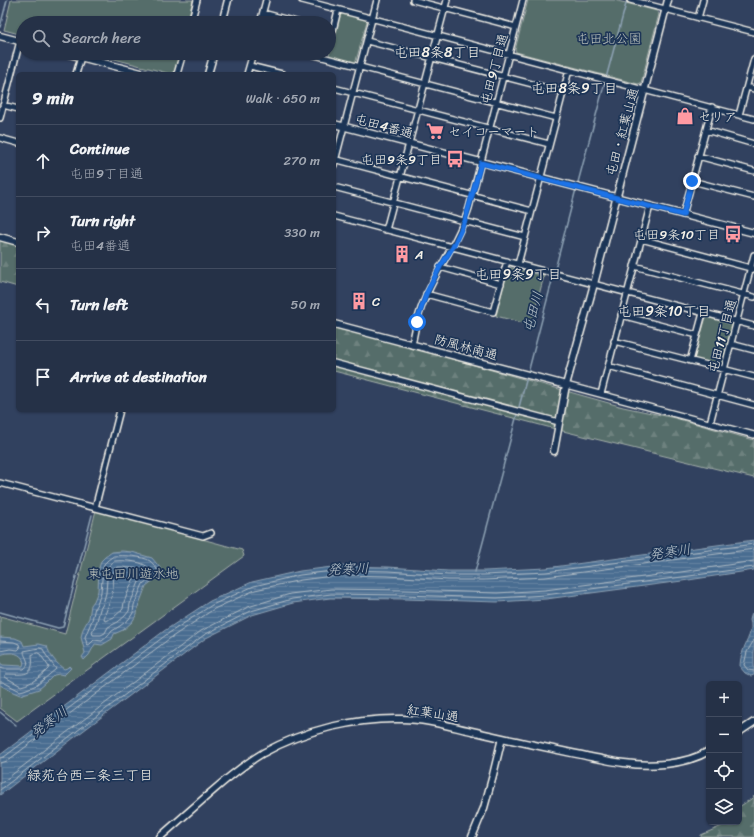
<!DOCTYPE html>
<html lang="en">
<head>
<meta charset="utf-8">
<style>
  body { margin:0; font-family:Sriracha,"Klee One",sans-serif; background:#313d52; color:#f1f3f6 }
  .controls { position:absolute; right:12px; bottom:12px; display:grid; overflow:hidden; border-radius:6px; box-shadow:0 1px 3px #0004 }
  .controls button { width:36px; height:36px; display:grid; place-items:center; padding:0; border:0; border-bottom:1px solid #424c60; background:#253147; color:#f1f3f6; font:20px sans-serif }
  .stop { position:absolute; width:12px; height:12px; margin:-9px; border:3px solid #1a73e8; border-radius:50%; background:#fff }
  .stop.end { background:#1a73e8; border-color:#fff; box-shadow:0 1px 4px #0008 }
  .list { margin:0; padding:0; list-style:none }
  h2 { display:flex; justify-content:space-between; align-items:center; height:52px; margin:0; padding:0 16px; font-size:17px }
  h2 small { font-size:13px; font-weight:400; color:#a3a9b4 }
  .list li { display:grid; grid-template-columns:26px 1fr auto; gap:12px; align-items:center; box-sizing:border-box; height:72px; padding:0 16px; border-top:1px solid #424c60 }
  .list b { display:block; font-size:15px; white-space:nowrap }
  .list p { margin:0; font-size:13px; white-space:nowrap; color:#a3a9b4 }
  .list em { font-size:13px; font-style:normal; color:#a3a9b4 }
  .icon { flex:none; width:22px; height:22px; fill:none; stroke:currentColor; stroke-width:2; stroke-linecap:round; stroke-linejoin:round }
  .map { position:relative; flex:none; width:754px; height:837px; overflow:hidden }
  .search { position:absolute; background:#253147; box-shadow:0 1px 3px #0004; left:16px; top:16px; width:320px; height:44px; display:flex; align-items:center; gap:10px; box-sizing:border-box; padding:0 14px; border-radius:22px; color:#a3a9b4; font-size:15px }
  .panel { position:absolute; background:#253147; box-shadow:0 1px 3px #0004; left:16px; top:72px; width:320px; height:340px; border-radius:6px }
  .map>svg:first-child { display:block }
  .green { fill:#556d6a; stroke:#a4afa9 }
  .forest { fill:url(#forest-firs); stroke:#a4afa9 }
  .water { fill:url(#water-rules); stroke:#8ea2b4 }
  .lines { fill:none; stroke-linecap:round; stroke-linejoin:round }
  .shore { stroke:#b0bcc5; stroke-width:1 }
  .stream { stroke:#8ea2b4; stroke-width:1.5 }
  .minor-casing { stroke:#f4f1e8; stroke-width:8 }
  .tertiary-casing { stroke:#f4f1e8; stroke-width:9 }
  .minor { stroke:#1d3557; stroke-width:5 }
  .tertiary { stroke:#1d3557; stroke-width:6 }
  .route { stroke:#1a73e8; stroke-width:5 }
  .labels { text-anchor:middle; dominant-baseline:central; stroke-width:3.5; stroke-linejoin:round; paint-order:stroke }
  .park-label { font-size:13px; fill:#bcc3bc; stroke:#1d3557 }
  .street-label { font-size:13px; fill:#f4f1e8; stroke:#1d3557 }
  .poi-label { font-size:13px; fill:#f4f1e8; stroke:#1d3557; text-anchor:start }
  .neighbourhood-label { font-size:14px; fill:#f4f1e8; stroke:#1d3557 }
  .water-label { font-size:14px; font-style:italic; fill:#b8c3ca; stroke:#1d3557 }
</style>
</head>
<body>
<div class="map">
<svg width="754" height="837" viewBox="0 0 754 837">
  <defs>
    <pattern id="forest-firs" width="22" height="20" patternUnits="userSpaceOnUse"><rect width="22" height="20" fill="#556d6a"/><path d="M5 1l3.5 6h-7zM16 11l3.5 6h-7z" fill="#6e827f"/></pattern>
    <pattern id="water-rules" width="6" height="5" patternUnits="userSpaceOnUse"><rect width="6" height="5" fill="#4a6d91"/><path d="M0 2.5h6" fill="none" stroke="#6582a0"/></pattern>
  </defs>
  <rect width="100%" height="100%" fill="#31415f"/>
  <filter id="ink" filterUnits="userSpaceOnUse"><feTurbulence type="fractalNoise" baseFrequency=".025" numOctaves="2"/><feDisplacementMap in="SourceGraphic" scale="8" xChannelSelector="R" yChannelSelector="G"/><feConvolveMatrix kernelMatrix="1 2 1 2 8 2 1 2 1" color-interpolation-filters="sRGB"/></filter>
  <g filter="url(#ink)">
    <path class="green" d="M11 0H193L187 23H23V35L4 30Z
      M528 0H614L657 11 659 14 641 83 638 84 516 52 515 50Z
      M343 13 365 19 367 21 356 61 354 63 330 56 329 55 340 14Z
      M92 53H179L175 71 171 74Z
      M508 267 544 276 531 325 496 316Z
      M706 317 733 324 723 366 694 359Z
      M96 510 242 550 244 556 17 721 0 708V616L65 634Z"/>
    <path class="forest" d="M0 239 18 244V287L0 282Z
      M334 328 374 337 623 407 675 418 754 440V478L563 431 334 371Z
      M754 796V837H701V835L722 826V822H739V807L751 799Z"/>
    <path class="water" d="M754 540V570L682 581 546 599 497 602 404 599 330 598 293 603 252 615 206 638 71 740 0 795V755L164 631 210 601 252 582 300 571 340 566 388 567 448 571H484L546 568Z
      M122 551 132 552 152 558 161 569 160 575 146 586 138 607 137 614 132 622 123 630 114 634 112 639 102 645 95 644 89 655 84 660 82 657 85 653 81 637 83 629 89 618 91 605 94 601 98 591 99 568 101 561 105 557 112 552Z
      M752 613V619L754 624V675L751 676 745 673 740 667C740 662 741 656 743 651 746 641 754 630 750 620Z
      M0 637 15 638 22 641 24 646 39 644 47 646C49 655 57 664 64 669L67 668 69 666 71 668 64 675 59 674 54 675 46 683 39 689 20 695 13 692 0 685V663L3 665 23 666C26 658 18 652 9 653 6 653 3 654 0 655Z"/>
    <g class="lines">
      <path class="shore" d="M114 556C123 555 143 556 150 561 153 563 155 567 157 569V572L143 584 134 605 133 613 129 619 120 626 112 631 108 636 102 641 94 640 90 644 88 645 87 644 85 637 92 620 95 607 98 602 101 592 102 579 104 564 108 560Z
        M115 561C125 560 146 561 150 570L139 582 130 604 129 611 125 616 118 622 108 627 105 633 101 635H93L92 632 97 621 100 609 103 604 106 593 107 579 109 566Z
        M117 567H122L138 569 140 572 133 580 124 602 123 609 114 617 105 621 104 619C106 610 110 603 112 594 114 586 113 578 114 571L115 569Z
        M754 640 747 652 744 665 748 670 754 671
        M0 641 14 642 19 644 20 648 18 650 10 649 0 651
        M38 653 40 654 49 667 48 669C40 677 33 683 21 686L5 677V675L6 674C23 674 35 678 32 655Z
        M0 668 4 669H24C32 662 24 658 24 651L39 648 43 649 46 655 56 669 37 685 24 690 20 691 3 682H0
        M0 758 4 757 166 635 212 605 254 586 300 575 340 570 388 571 448 575H484L546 572 754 544
        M0 763 4 762 7 761 169 639 214 609 255 590 301 580 340 575 388 576 448 580H484L546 577 754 549
        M0 784 66 733 201 631 248 607 290 594 331 589 405 590 497 593 545 590 681 572 754 561
        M0 790 69 737 204 635 251 611 292 599 331 594 404 595 497 598 545 595 682 577 754 567"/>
      <path class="stream" d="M0 27 7 0
        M577 186 627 0
        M528 373 576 189
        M475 572 527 377
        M0 612 58 628 63 627 92 515
        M0 712 16 725"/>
      <g class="minor-casing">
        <path id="minor" d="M302 0 754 119
          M413 0 516 27
          M630 0 754 32
          M263 13 300 23
          M698 18 703 0
          M191 23 197 0
          M260 23 266 0
          M367 41 563 92
          M329 47 338 10
          M307 53 556 118
          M250 66 282 74
          M76 74 81 57
          M177 74 183 53
          M247 74 253 53
          M747 87 754 89
          M334 88 549 144
          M3 105 18 109
          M739 115 754 59
          M0 118 20 41
          M706 130 754 144
          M0 138 18 143
          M698 156 754 171
          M334 159 532 211
          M334 165 377 0
          M692 181 754 197
          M334 187 525 237
          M683 215 712 107
          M334 216 754 326
          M386 230 447 0
          M641 239 754 269
          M518 264 569 70
          M634 266 754 297
          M440 267 501 284
          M426 294 493 312 507 261
          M621 315 697 335
          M614 341 754 377
          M731 344 754 350
          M412 345C415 328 419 310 427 294 440 265 459 239 469 208L523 0
          M690 361 703 313
          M334 363 559 422
          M608 366 754 405
          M566 385 754 435
          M601 394 650 206
          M710 423 754 255
          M0 483 203 536 211 533
          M95 508 120 410"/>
      </g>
      <g class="tertiary-casing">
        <path id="tertiary" d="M222 23 228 0
          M0 36 23 42
          M65 53 145 74
          M208 74 214 53
          M334 124 754 233
          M0 237 18 242
          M334 324 566 385
          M554 451 566 385 594 284 668 0
          M739 732 754 722
          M160 837C176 823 192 809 208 795 225 780 243 765 263 753 305 730 354 718 402 719 427 719 452 727 476 732 514 741 553 749 591 757 602 759 613 762 624 763 650 767 685 765 709 751
          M472 837 484 808 493 775 502 738"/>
      </g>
      <use href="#minor" class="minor"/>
      <use href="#tertiary" class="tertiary"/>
    </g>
  </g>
  <g class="lines" filter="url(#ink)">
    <path class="route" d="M417 322 426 294 440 267 453 247 465 221 481 163 683 215 692 181"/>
  </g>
  <defs>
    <g id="shop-bare" transform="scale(1.38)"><path d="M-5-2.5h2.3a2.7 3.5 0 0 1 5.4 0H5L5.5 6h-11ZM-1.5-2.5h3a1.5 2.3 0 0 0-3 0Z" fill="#ff9aa2" stroke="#1d3557" stroke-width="2.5" paint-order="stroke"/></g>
    <g id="supermarket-bare" transform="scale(1.38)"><path d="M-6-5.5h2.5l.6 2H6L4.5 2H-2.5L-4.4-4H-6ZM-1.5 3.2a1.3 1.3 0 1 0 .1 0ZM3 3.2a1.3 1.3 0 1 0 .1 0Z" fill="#ff9aa2" stroke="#1d3557" stroke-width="2.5" paint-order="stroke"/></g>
    <g id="bus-bare" transform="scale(1.38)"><path d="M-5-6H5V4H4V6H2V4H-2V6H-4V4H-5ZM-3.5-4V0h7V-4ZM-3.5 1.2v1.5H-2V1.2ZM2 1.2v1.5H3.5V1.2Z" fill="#ff9aa2" stroke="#1d3557" stroke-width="2.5" paint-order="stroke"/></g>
    <g id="building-bare" transform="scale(1.38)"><path d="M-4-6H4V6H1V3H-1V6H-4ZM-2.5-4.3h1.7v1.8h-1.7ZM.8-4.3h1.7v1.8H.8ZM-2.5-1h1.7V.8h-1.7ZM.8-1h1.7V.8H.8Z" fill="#ff9aa2" stroke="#1d3557" stroke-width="2.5" paint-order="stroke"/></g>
  </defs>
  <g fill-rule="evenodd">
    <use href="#shop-bare" x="685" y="116"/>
    <use href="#supermarket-bare" x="435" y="131"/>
    <use href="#bus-bare" x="455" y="159"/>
    <use href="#bus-bare" x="733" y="234"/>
    <use href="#building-bare" x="402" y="254"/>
    <use href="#building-bare" x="359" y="301"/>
  </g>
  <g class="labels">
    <g class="park-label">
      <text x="609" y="38">屯田北公園</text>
      <text x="133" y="573">東屯田川遊水地</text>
    </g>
    <g class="street-label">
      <text transform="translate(494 69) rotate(-75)">屯田9丁目通</text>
      <text transform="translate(384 126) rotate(15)">屯田4番通</text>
      <text transform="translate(622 132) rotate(-75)">屯田・紅葉山通</text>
      <text transform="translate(722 336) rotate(-75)">屯田11丁目通</text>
      <text transform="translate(466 347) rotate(15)">防風林南通</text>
      <text transform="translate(433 713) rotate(9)">紅葉山通</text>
    </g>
    <g class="poi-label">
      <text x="698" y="116">セリア</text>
      <text x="448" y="131">セイコーマート</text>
      <text x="442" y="159" text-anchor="end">屯田9条9丁目</text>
      <text x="720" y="234" text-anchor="end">屯田9条10丁目</text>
      <text x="415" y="254">A</text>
      <text x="372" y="301">C</text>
    </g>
    <g class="neighbourhood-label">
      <text x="437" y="52">屯田8条8丁目</text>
      <text x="574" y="88">屯田8条9丁目</text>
      <text x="518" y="274">屯田9条9丁目</text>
      <text x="664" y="311">屯田9条10丁目</text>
      <text x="90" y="775">緑苑台西二条三丁目</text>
    </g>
    <g class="water-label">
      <text transform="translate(533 312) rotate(-75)">屯田川</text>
      <text transform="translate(670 552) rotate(-8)">発寒川</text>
      <text transform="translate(348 569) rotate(-2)">発寒川</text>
      <text transform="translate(49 722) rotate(-37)">発寒川</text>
    </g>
  </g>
</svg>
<div class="controls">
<button>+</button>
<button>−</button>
<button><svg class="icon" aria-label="locate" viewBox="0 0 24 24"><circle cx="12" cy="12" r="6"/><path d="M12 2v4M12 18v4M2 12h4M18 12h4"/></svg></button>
<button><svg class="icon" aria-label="layers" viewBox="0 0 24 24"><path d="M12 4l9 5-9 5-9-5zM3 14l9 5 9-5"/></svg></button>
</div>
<div class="stop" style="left:417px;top:322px"></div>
<div class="stop end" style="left:692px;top:181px"></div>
<div class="search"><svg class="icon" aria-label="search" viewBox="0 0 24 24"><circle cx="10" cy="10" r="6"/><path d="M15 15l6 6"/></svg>Search here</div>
<section class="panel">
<h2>9 min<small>Walk · 650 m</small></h2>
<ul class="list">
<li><svg class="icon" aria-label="ahead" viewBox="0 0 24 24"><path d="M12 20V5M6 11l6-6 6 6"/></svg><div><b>Continue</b><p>屯田9丁目通</p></div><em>270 m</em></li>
<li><svg class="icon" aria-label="right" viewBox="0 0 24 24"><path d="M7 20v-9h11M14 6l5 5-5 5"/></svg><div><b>Turn right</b><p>屯田4番通</p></div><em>330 m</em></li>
<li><svg class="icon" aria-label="left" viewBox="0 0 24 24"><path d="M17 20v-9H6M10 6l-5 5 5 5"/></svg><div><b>Turn left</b></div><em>50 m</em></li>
<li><svg class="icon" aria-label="arrive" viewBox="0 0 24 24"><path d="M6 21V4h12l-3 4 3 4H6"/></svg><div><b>Arrive at destination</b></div></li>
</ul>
</section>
</div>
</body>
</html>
